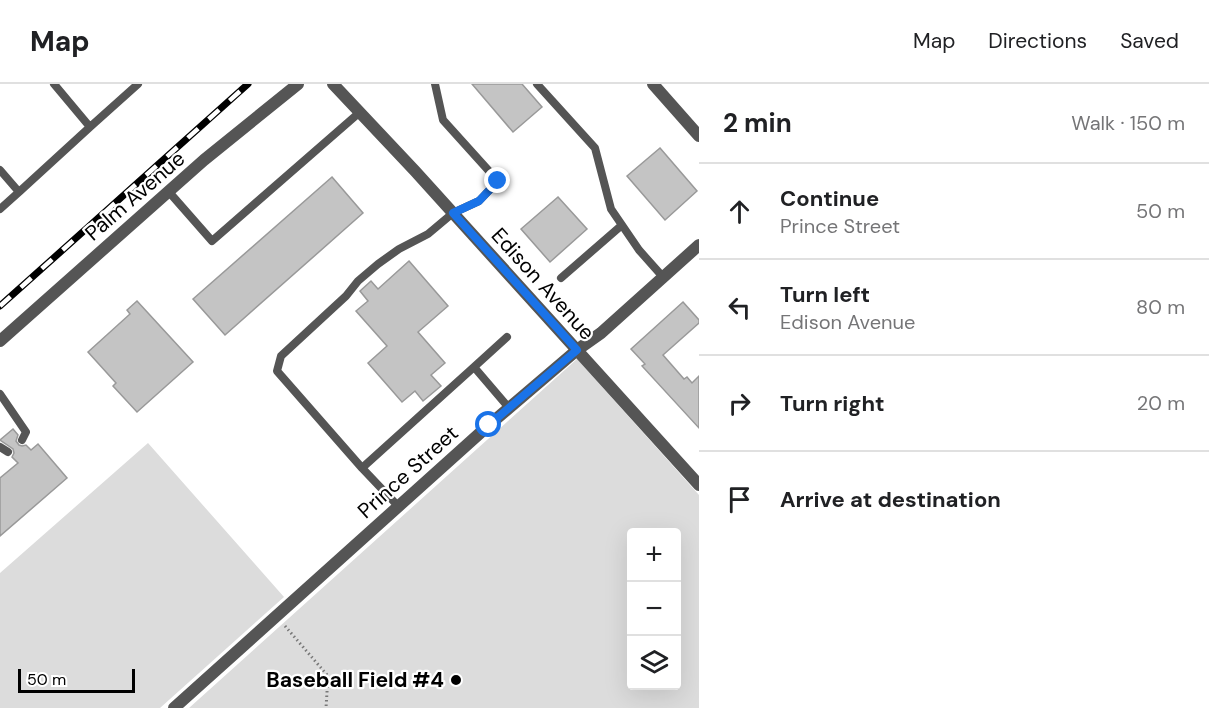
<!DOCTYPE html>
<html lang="en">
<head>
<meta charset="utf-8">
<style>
  body { margin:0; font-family:"DM Sans",sans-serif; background:#f2f2f2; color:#202124 }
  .controls { position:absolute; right:18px; bottom:18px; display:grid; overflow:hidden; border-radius:6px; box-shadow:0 6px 24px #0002 }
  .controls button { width:54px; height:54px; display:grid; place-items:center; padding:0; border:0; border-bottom:2px solid #e0e0e0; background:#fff; color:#202124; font:30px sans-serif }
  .scale { position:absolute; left:18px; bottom:15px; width:117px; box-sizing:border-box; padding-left:6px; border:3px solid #000; border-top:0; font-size:16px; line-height:21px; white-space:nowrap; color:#000; -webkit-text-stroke:4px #fff; paint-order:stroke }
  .stop { position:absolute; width:18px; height:18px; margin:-14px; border:4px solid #1a73e8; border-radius:50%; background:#fff }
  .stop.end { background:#1a73e8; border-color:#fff; box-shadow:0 2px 6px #0008 }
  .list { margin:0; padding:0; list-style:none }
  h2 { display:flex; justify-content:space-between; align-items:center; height:78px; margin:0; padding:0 24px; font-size:26px }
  h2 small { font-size:20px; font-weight:400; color:#757577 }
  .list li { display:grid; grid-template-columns:39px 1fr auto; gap:18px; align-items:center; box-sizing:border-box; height:96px; padding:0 24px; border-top:2px solid #e0e0e0 }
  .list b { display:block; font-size:22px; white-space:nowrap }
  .list p { margin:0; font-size:20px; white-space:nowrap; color:#757577 }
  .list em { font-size:20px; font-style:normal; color:#757577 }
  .icon { flex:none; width:33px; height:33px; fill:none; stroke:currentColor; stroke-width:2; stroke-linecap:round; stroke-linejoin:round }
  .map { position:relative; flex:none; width:699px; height:624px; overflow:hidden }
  header { display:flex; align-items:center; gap:36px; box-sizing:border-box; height:84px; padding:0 30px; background:#fff; border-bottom:2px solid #e0e0e0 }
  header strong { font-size:28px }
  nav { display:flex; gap:33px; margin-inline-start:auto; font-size:21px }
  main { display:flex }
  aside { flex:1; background:#fff }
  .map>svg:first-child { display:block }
  .green { fill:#dcdcdc; fill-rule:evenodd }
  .building { fill:#c4c4c4; stroke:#999; stroke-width:1.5 }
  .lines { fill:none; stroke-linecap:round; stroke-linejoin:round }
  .path { stroke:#777; stroke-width:3; stroke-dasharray:1.5 3; stroke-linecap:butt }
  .service { stroke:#555; stroke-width:8 }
  .minor { stroke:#555; stroke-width:12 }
  .tertiary { stroke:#555; stroke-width:12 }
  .rail-casing { stroke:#000; stroke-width:7 }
  .rail { stroke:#fff; stroke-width:4.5; stroke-dasharray:14; stroke-linecap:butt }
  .route { stroke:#1a73e8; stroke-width:8 }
  .poi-dot { fill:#000; stroke:#fff; stroke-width:2 }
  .labels { text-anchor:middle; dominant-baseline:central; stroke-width:4.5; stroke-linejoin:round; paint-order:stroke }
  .street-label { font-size:21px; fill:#000; stroke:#fff }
  .poi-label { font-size:21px; font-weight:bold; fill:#000; stroke:#fff; text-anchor:end }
</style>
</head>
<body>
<header>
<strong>Map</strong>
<nav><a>Map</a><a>Directions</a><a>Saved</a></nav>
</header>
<main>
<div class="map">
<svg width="699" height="624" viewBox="0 0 699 624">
  <rect width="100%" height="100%" fill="#fff"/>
  <path class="green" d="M577 275 699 411V624H189ZM632 448H676V602H632Z
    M148 359 284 513 160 624H0V489Z"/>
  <path class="building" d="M472 0H522L542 23 513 48Z
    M660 64 697 107 665 136 627 92Z
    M332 93 363 129 225 251 193 215Z
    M558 113 587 145 550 178 521 145Z
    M409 177 448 222 418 248 445 279 431 291 441 302 423 317 415 307 402 318 368 279 387 262 356 227 368 217 360 207 371 197 378 205Z
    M137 217 193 278 137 328 113 302 116 299 88 268 130 230 127 226Z
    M683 218 699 236V239L663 271 684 295 687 293 692 299 699 292V344L642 282 645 280 631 265Z
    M13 345 18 351 16 357 19 361 22 362 26 361 31 366 38 360 67 394 0 452V394L18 379 12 373 14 369 13 365 0 356Z"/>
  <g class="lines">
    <path class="path" d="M285 542 328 592 326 624"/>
    <path class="service" d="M537 0 595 64 611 125 639 166 663 193
      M90 43 138 0
      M0 86 19 108 0 125
      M19 108 90 43 54 0
      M169 108 212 157 360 28
      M561 194 622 141
      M474 283 507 253
      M0 310 26 348 22 356
      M0 363 8 368
      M362 384 277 287 281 272 346 212 358 197 378 180 399 165 428 150 453 129 479 117 498 97 443 36 435 0
      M399 423 362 384 474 283 509 324"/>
    <path class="minor" d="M653 0 699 52
      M0 257 204 76 298 0
      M174 624 489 341 577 266 601 249 699 161"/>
    <path class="tertiary" d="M333 0 415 87 699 401"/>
    <g class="rail-casing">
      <path id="rail" d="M0 222 248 0"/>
    </g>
    <use href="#rail" class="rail"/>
  </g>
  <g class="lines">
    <path class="route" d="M489 341 577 266 453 129 479 117 498 97"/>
  </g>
  <circle class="poi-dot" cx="456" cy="596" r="6"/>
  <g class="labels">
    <g class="street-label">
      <text transform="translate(135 112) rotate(-41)">Palm Avenue</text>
      <text transform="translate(543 200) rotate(48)">Edison Avenue</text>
      <text transform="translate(408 388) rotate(-42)">Prince Street</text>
    </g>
    <g class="poi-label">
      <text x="444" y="596">Baseball Field #4</text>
    </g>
  </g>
</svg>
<div class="controls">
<button>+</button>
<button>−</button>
<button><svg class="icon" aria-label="layers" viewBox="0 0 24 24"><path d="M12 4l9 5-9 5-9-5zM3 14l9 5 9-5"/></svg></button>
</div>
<div class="scale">50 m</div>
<div class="stop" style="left:489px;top:341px"></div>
<div class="stop end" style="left:498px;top:97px"></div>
</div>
<aside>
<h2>2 min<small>Walk · 150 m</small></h2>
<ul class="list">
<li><svg class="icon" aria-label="ahead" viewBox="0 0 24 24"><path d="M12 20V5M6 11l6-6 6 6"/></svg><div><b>Continue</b><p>Prince Street</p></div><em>50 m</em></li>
<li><svg class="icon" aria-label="left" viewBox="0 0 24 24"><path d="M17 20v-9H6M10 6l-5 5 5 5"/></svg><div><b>Turn left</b><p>Edison Avenue</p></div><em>80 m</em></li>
<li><svg class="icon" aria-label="right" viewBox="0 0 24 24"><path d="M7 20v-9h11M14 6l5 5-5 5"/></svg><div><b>Turn right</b></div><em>20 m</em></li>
<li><svg class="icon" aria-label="arrive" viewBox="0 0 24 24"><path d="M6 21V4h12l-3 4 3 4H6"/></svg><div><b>Arrive at destination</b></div></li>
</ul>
</aside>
</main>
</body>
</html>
